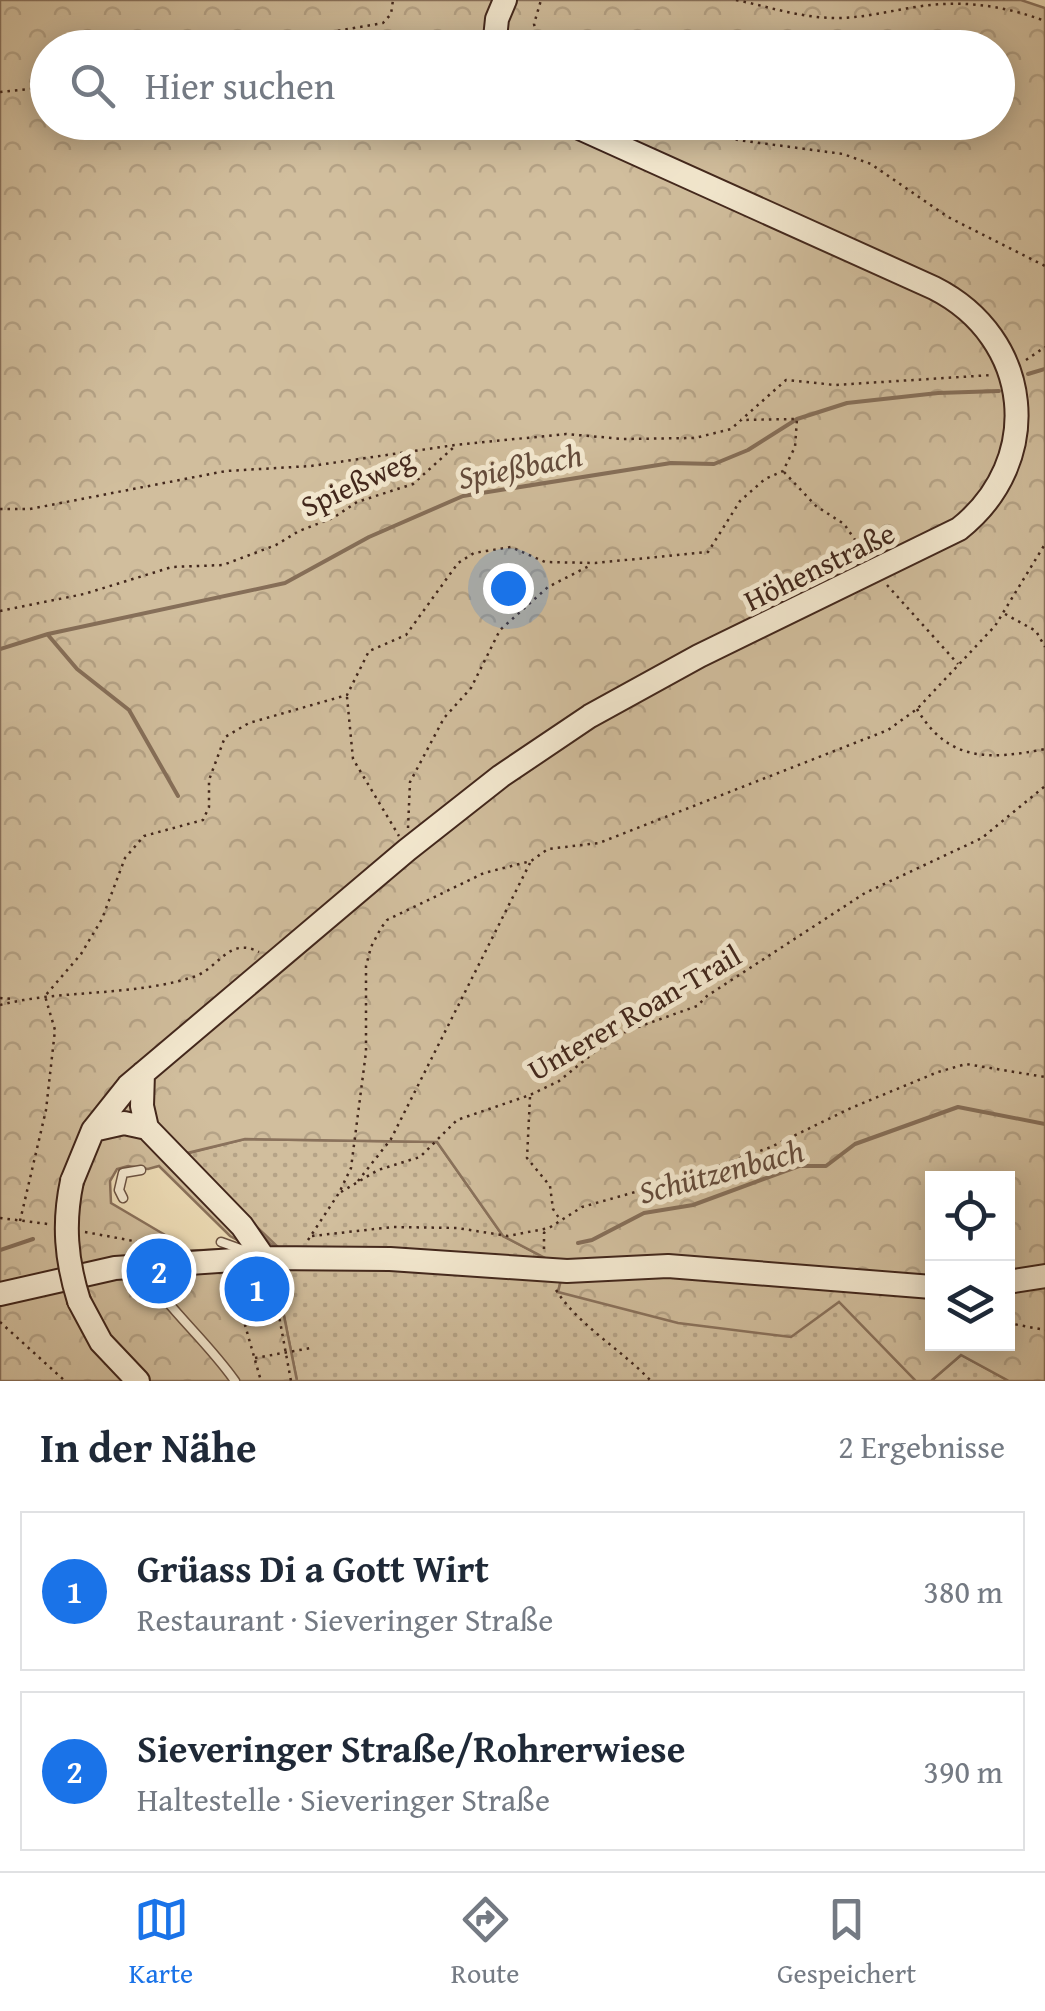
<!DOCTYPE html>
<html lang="de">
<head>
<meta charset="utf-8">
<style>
  body { margin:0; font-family:"Gentium Book Plus",serif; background:#f2f2f3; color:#1f2937 }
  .controls { position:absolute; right:30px; bottom:30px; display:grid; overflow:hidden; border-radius:0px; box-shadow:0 5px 25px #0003 }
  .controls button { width:90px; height:90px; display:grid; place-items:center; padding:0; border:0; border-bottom:2px solid #e0e1e3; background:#fff; color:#1f2937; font:50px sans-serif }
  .you { position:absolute; left:508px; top:588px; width:35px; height:35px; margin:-25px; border:8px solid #fff; border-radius:50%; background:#1a73e8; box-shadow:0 0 0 15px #1a73e833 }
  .badge { display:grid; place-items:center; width:65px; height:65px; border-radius:50%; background:#1a73e8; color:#fff; font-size:32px; font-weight:700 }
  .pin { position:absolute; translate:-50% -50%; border:5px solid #fff; box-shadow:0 2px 10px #0006 }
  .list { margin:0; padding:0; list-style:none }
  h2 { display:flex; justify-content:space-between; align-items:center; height:130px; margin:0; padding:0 40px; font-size:42px }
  h2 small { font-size:32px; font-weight:400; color:#747a83 }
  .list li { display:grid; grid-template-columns:65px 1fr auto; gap:30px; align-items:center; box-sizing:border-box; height:160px; margin:0 20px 20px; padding:0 20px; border:2px solid #e0e1e3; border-radius:0px }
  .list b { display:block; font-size:38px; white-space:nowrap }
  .list p { margin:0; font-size:32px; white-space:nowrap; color:#747a83 }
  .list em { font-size:32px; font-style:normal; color:#747a83 }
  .icon { flex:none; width:55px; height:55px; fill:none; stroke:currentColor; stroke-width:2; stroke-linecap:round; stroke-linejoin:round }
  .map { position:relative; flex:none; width:1045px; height:1381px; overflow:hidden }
  .search { position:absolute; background:#fff; box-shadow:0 5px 25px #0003; left:30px; right:30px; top:30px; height:110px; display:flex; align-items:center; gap:25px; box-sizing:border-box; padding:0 35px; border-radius:55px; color:#747a83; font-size:38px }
  .sheet { height:490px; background:#fff }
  nav { display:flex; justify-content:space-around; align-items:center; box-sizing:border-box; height:140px; border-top:2px solid #e0e1e3; background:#fff; font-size:28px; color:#747a83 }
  nav a { display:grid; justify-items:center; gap:5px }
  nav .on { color:#1a73e8 }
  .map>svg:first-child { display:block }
  .grass { fill:url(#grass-dots); stroke:#8a725c; stroke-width:2.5 }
  .forest { fill:url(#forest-crowns); stroke:#8a725c; stroke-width:2.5; fill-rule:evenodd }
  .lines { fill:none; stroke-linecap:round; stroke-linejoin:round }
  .stream { stroke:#866f59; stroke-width:4 }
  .building { fill:url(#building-cross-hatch); stroke:#42271c; stroke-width:2.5 }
  .lane-casing { stroke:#6d5443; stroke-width:11 }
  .secondary-casing { stroke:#42271c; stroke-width:26 }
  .path { stroke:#42271c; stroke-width:2.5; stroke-dasharray:2.5 5; stroke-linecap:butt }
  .lane { stroke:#f4e9d0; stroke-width:8 }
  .secondary { stroke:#f4e9d0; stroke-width:22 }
  .secondary-bridge-casing { stroke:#42271c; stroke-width:26; stroke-linecap:butt }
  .secondary-bridge { stroke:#f4e9d0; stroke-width:22 }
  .labels { text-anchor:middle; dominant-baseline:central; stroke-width:10; stroke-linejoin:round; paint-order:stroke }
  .street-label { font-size:30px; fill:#42271c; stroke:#f4e9d0 }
  .water-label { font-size:32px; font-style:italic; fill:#644b3b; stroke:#f4e9d0 }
</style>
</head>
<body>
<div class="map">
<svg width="1045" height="1381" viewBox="0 0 1045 1381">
  <defs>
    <pattern id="grass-dots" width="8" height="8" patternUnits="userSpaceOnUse" patternTransform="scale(2.5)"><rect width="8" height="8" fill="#d1be9d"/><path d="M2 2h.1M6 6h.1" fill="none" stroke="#b5a387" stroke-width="1.8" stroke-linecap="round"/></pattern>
    <pattern id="forest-crowns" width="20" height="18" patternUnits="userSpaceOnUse" patternTransform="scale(2.5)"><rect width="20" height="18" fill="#d1be9d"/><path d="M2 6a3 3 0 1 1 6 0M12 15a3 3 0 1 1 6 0" fill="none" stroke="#b5a387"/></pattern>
    <pattern id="building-cross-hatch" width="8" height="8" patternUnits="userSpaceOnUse" patternTransform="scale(2.5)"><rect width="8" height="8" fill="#9b866d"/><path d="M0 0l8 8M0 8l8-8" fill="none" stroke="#806e59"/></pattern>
  </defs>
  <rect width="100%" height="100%" fill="#eeddb7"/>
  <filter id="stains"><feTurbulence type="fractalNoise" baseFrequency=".002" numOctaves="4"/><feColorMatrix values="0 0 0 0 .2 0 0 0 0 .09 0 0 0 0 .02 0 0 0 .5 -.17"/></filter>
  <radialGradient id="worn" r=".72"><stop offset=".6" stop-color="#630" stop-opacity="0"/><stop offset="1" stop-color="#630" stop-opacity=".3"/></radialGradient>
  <path class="grass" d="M245 1139 437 1142 503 1236 564 1268 558 1292 839 1301 916 1381H297L281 1301 279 1248 181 1155Z
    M961 1355 1009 1381H931Z"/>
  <path class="forest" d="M0 0H1021L1045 8V1381H1009L961 1355 931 1381H916L839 1302 791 1337 678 1323 558 1292 564 1268 503 1236 437 1142 245 1139 183 1154 271 1244 280 1248 281 1301 297 1381H0ZM48 48H998V122H48ZM128 1166 148 1169 159 1166 230 1236 241 1242 232 1253 229 1249 180 1251 177 1242 111 1203 110 1181 117 1169ZM932 1178H1008V1344H932Z"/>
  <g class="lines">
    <path class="stream" d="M1028 374 1045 369
      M48 635 77 669 129 710 178 796
      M0 649 48 634 285 583 369 537 463 496 671 463 714 464 748 450 797 419 847 403 938 393 999 391
      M578 1243 592 1240 644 1213 693 1205 799 1166H826L855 1144 958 1107 1045 1124
      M0 1250 33 1239"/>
  </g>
  <path class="building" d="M270 1273 272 1317 253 1318V1306L243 1307 242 1275Z"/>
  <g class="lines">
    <g class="lane-casing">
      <path id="lane" d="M123 1198 119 1190 123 1173 141 1170
        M221 1242 246 1251
        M143 1269C169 1310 207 1341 235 1381"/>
    </g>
    <g class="secondary-casing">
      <path id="secondary" d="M494 48 497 19 505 0
        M143 1073 142 1106 147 1128 242 1226 264 1258
        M93 1130 124 1123 147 1128
        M72 1181 93 1130 128 1086 407 850 501 776 590 716 699 656 959 529C1045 461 1033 338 934 288L566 122
        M1008 1282 1045 1276
        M0 1294 115 1268 264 1258 390 1259 567 1271 668 1266 932 1287
        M79 1301 101 1342 138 1381"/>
    </g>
    <path class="path" d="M736 0C770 7 801 18 836 18 866 18 893 10 922 6 965 0 1005 6 1045 21
      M273 48 302 37 383 23 391 14 393 0
      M540 48 534 24 541 0
      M0 92 48 87
      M694 122 738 140 843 154 871 164 948 217 1045 266
      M1026 360 1045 347
      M784 472 816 506 844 524 865 554
      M0 509H30L226 471 311 466 455 445 566 434 623 439 695 438 731 429 786 380 835 385 992 375
      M887 585 958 664
      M0 611 84 594 172 567 223 565 276 545 299 531 333 518 357 502 413 484 454 447
      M1005 614 1036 631 1045 647
      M347 697 353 759 399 836
      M917 709C948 762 990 760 1045 749
      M408 828 410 782 444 718 471 688 500 630 548 587 591 565
      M0 998 13 999
      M0 1005C63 989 130 997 193 977 219 969 228 936 259 952
      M530 1097 527 1158 550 1186 553 1209 559 1218
      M358 1181 391 1139 530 863
      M341 1192 378 1170 420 1157 457 1120 530 1095 559 1081 601 1047 627 1031 697 1006 707 996 865 893 982 838 1045 786
      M0 1218 48 1224
      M20 1221 46 1110 55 1030 45 996 81 954 102 919 125 858 144 836 203 820 209 807V780L225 737 249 723 347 695 369 651 406 635 458 563 474 553 511 547 545 562 595 563 708 552 740 501 765 479 783 471 795 447 797 419 740 420
      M85 1232 161 1246
      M312 1236 393 1227 457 1228 508 1236 549 1228 582 1207 685 1178 771 1147 851 1108 938 1072 966 1064 1045 1077
      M308 1240 339 1193 351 1168 366 1052V966L371 947 381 928 387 920 484 873 531 861 548 849 599 843 888 730 917 709 995 626 1045 544
      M544 1249V1233L548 1229
      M278 1274 279 1316 291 1381
      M239 1280 241 1311 261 1381
      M556 1290C579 1326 622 1350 651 1381
      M0 1322 65 1381
      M1008 1323 1045 1330
      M255 1358 311 1348"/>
    <use href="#lane" class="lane"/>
    <use href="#secondary" class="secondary"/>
    <g class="secondary-bridge-casing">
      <path id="secondary-bridge" d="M72 1181C63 1223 66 1260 79 1301"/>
    </g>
    <use href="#secondary-bridge" class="secondary-bridge"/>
  </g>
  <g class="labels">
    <g class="street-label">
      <text transform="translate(357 482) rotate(-25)">Spießweg</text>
      <text transform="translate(819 566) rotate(-26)">Höhenstraße</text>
      <text transform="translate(634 1012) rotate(-30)">Unterer Roan-Trail</text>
    </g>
    <g class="water-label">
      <text transform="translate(520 466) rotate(-11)">Spießbach</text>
      <text transform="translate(721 1171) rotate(-15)">Schützenbach</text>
    </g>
  </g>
  <rect width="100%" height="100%" filter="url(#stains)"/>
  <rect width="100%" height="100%" fill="url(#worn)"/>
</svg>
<div class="controls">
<button><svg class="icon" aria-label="locate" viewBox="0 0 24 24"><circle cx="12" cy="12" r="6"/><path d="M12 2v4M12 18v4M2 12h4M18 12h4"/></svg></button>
<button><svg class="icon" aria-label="layers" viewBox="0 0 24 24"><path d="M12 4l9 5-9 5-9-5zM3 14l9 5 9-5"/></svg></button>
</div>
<div class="you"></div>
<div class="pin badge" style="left:257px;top:1289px">1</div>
<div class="pin badge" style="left:159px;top:1271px">2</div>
<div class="search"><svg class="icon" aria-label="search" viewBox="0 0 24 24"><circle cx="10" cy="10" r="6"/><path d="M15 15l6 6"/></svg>Hier suchen</div>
</div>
<section class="sheet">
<h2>In der Nähe<small>2 Ergebnisse</small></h2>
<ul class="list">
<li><span class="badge">1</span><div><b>Grüass Di a Gott Wirt</b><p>Restaurant · Sieveringer Straße</p></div><em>380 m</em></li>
<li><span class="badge">2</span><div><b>Sieveringer Straße/Rohrerwiese</b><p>Haltestelle · Sieveringer Straße</p></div><em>390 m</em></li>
</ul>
</section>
<nav>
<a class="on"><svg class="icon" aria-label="map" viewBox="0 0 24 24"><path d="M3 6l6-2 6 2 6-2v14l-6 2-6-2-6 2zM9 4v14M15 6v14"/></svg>Karte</a>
<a><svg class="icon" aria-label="directions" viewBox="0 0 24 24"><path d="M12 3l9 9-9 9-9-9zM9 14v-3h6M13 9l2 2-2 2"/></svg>Route</a>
<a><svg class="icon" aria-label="saved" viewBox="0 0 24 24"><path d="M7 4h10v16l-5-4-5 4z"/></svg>Gespeichert</a>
</nav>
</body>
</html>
